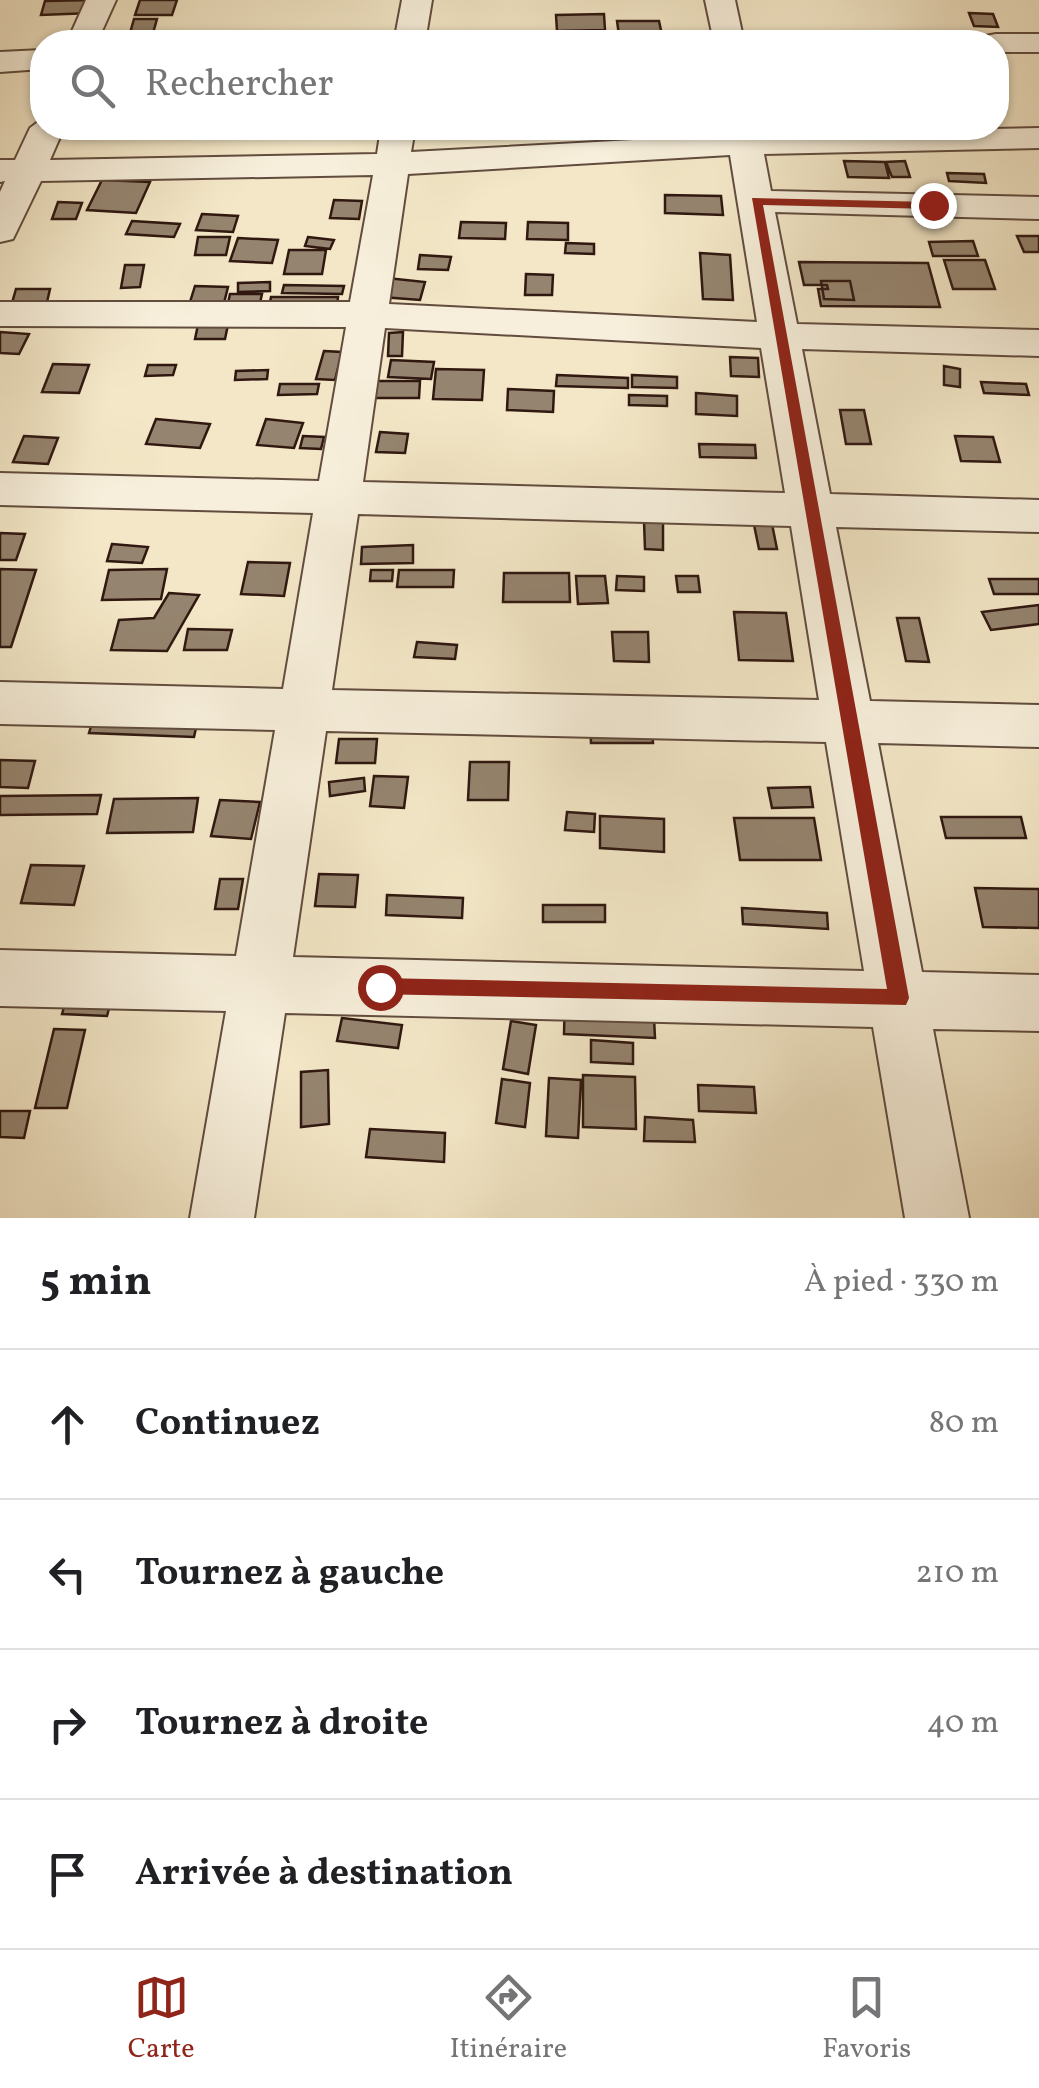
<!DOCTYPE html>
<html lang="fr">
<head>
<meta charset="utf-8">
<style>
  body { margin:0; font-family:Vollkorn,serif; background:#f6f6f6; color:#202124 }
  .stop { position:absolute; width:30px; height:30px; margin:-22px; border:8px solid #8f2418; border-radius:50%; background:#fff }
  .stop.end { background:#8f2418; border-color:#fff; box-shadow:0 2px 10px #0008 }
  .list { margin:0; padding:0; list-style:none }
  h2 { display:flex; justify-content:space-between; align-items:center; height:130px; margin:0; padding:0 40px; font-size:42px }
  h2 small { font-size:32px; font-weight:400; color:#757577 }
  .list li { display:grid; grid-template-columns:65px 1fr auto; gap:30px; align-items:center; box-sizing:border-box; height:150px; padding:0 40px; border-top:2px solid #e0e0e0 }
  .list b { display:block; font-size:38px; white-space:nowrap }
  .list em { font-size:32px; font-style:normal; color:#757577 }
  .icon { flex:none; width:55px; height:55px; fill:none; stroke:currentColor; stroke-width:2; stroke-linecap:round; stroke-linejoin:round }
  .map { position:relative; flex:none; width:1039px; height:1218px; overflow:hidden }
  .search { position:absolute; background:#fff; box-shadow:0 2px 8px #0004; left:30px; right:30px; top:30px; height:110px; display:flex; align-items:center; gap:25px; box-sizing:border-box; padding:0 35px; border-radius:40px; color:#757577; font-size:38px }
  .sheet { height:730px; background:#fff }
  nav { display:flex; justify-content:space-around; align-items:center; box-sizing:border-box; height:140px; border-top:2px solid #e0e0e0; background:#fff; font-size:28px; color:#757577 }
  nav a { display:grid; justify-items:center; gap:5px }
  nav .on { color:#8f2418 }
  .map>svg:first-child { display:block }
  .building { fill:#95846f; stroke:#301810; stroke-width:2.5 }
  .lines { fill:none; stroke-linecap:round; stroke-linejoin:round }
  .minor-casing { stroke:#614c3e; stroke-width:4 }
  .minor { fill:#f7efdb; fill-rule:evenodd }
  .route { fill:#8f2418 }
</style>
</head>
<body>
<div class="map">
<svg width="1039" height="1218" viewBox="0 0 1039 1218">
  <rect width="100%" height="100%" fill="#f3e7c7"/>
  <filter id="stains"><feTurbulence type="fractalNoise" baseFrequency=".002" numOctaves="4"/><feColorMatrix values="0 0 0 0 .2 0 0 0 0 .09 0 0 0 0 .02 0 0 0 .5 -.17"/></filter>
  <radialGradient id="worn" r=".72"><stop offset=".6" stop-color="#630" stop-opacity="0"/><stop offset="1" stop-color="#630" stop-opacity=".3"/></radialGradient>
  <path class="building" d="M94 0 92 13 41 15 45 1Z
    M140 0H177L172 15H135Z
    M969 13 993 14 998 27 974 26Z
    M604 14 605 30 557 31 556 15Z
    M134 19H157L153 33H130Z
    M617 21H659L662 35H619Z
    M125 128H153L151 137H123Z
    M844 161 885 162 889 178 848 177Z
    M905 161 910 177H892L886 162Z
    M947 173 984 174 986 183 949 181Z
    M102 180 150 182 136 213 87 210Z
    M665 195 721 196 723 215 665 213Z
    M334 200 362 201 359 219 330 218Z
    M58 202 82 203 76 219H52Z
    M202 214 238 216 233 232 196 230Z
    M132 221 180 224 174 237 126 234Z
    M461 222 506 223 505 239 459 238Z
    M528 222 568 223V240L527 239Z
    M1017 236H1039V252H1024Z
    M198 237H230L226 255H195Z
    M308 237 334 240 330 249 305 246Z
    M238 238 278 240 272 263 230 261Z
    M973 241 978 256H933L929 242Z
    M566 243 594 244V254L565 253Z
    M289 250H326L322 274H284Z
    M700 253 730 255 733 300 703 299Z
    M420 255 451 257 448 270 418 269Z
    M944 260H985L995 289H953Z
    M799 262 928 263 940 307 821 306 818 289H828L827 285H804Z
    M125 265H144L140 287 121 288Z
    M526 274 553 275 552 295H525Z
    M387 278 425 282 420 300 382 297Z
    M821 281H850L854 300 824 299Z
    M270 282V291L238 292V283Z
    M284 285 344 286 342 294 282 293Z
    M195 286 228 287 224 303 190 302Z
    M16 289H50L47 302 12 303Z
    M230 294H262L260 303H228Z
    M271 297H338L337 307H269Z
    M199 320H229L225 339H195Z
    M0 332 29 334 19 354 0 353Z
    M403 332 402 356H388L389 333Z
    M324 351 342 352 335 380 316 379Z
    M730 357 758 358 759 377 731 376Z
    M391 360 434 362 431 379 388 377Z
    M53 364 89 365 79 393 42 392Z
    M148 365H176L173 375 145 376Z
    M944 366 960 369V387L944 385Z
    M436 369 484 370 482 400 433 399Z
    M268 370 267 379 235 380 236 371Z
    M557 375 628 378V388L556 386Z
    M632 375 677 377V388L632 387Z
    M374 381H420L419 398H372Z
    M981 382 1026 384 1029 395 984 393Z
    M280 384H319L317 394 278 395Z
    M508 389 554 391 553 412 507 410Z
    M696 393 737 396V416L696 414Z
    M629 395 667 396V406L629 405Z
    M840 410H864L871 444H846Z
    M156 419 210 424 200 448 146 444Z
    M266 419 303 423 294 448 257 445Z
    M380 432 408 434 405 453 376 452Z
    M24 436 58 438 48 464 13 462Z
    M303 436 324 437 321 449 300 448Z
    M955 436 993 437 1000 462 961 461Z
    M699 444 755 445 756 458 700 457Z
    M644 521 663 522V550L645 549Z
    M772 524 777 549H759L754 525Z
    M0 533 25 534 16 560H0Z
    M112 544 148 547 142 563 107 561Z
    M413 545V563L361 564 362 547Z
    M248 562 290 563 284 596 241 594Z
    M0 569 36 570 11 647H0Z
    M167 569 161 599 102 600 109 570Z
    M371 570H393L392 581H370Z
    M399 570H454L453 587H397Z
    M504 573H569L570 602H503Z
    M576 576H605L608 603 578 604Z
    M617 576 644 577V591L616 590Z
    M676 576H698L700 592H678Z
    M989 579H1039V594H994Z
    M169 593 199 595 167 651 111 650 119 620 154 618Z
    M1039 605V624L991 630 982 612Z
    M734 612 786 613 793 661 739 660Z
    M897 618H919L929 662 906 661Z
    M188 629 232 630 227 650H184Z
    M612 632H648L649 662 614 661Z
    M417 642 457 645 455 659 414 657Z
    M97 706 200 710 194 737 89 733Z
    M590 718H651L653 743H591Z
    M339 739H377L375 763H336Z
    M0 760 35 761 28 788 0 787Z
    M470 762H509L508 800H468Z
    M374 776 408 777 404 808 370 806Z
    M364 778 365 791 330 796 329 782Z
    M810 787 813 807 772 808 768 788Z
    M101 795 97 814 0 815V796Z
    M198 798 193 832 107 833 114 799Z
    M220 800 260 802 251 839 211 836Z
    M567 812 595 814 594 832 565 830Z
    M600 816 664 819V852L600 848Z
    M941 817H1021L1026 838H946Z
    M734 818H814L821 860H740Z
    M31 865 84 866 74 905 21 903Z
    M319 874 358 875 355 907 315 906Z
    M220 879H243L238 909H215Z
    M975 888 1039 889V928L983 927Z
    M387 895 463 898 462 918 386 915Z
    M543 905H605V922H543Z
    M742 908 827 913 828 929 743 924Z
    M71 983 115 986 107 1016 62 1014Z
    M565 993 653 997 655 1038 564 1034Z
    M342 1018 402 1025 398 1048 337 1041Z
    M511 1021 536 1025 528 1074 503 1069Z
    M54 1029 85 1030 67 1108H35Z
    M591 1040 633 1043V1064L591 1062Z
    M328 1070 329 1124 301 1127V1072Z
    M583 1075 635 1077 636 1129 583 1127Z
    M549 1078 581 1080 578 1138 546 1136Z
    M502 1079 530 1083 525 1127 496 1123Z
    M698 1085 754 1087 756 1113 699 1111Z
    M0 1111H30L24 1138 0 1137Z
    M645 1117 693 1120 695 1142 644 1141Z
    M370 1129 445 1133 444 1162 366 1157Z"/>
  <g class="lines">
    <g class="minor-casing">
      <path id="minor" d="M86 0H116L97 42H67Z
        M402 0H432L425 42H394Z
        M705 0H735L744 42H714Z
        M996 34H1039V52H996V42H981L985 36Z
        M42 50V69L0 72V52Z
        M42 119V128H64L50 160 377 154 381 128H415L411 152 726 135 725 128H759L760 133 1039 128V148L764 154 771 191 1039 197V219L775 212 797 324 1039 330V356L802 349 830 494 1039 500V532L836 527 870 701 1039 705V747L878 743 922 972 1039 975V1031L933 1029 969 1218H905L873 1027 285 1013 254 1218H190L226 1011 0 1006V950L236 956 275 730 0 724V682L283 689 313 513 0 505V473L319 481 346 327 0 326V302H350L373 175 41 181 13 239 0 242V192L5 181 0 182V160H15L30 128ZM730 155 757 322 389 304 408 174ZM385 328 761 348 785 493 363 482ZM358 514 791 526 819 700 332 690ZM326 731 826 742 864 971 293 957Z"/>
    </g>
    <use href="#minor" class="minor"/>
  </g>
  <path class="route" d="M752 198 933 202 939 205 933 209 763 205 909 998 906 1005 372 994 370 987 380 978 887 989Z"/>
  <rect width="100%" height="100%" filter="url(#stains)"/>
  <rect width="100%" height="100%" fill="url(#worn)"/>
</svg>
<div class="stop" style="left:380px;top:987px"></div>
<div class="stop end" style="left:933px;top:205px"></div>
<div class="search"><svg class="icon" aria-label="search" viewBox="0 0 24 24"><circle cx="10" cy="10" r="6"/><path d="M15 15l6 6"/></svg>Rechercher</div>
</div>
<section class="sheet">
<h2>5 min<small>À pied · 330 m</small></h2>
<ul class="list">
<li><svg class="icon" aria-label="ahead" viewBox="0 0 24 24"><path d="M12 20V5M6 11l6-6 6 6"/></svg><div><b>Continuez</b></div><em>80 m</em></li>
<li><svg class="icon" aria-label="left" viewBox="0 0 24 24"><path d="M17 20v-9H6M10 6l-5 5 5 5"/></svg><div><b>Tournez à gauche</b></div><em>210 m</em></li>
<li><svg class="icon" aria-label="right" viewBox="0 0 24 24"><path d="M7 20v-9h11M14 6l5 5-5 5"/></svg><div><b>Tournez à droite</b></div><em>40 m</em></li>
<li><svg class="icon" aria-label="arrive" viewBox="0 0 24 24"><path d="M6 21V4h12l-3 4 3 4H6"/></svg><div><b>Arrivée à destination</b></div></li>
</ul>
</section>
<nav>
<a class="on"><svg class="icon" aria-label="map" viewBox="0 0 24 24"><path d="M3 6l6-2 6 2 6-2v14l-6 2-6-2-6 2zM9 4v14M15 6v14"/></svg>Carte</a>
<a><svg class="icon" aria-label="directions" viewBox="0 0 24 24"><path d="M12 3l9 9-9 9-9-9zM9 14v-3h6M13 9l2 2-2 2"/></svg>Itinéraire</a>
<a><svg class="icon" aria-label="saved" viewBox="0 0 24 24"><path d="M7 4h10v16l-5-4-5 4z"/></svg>Favoris</a>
</nav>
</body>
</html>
